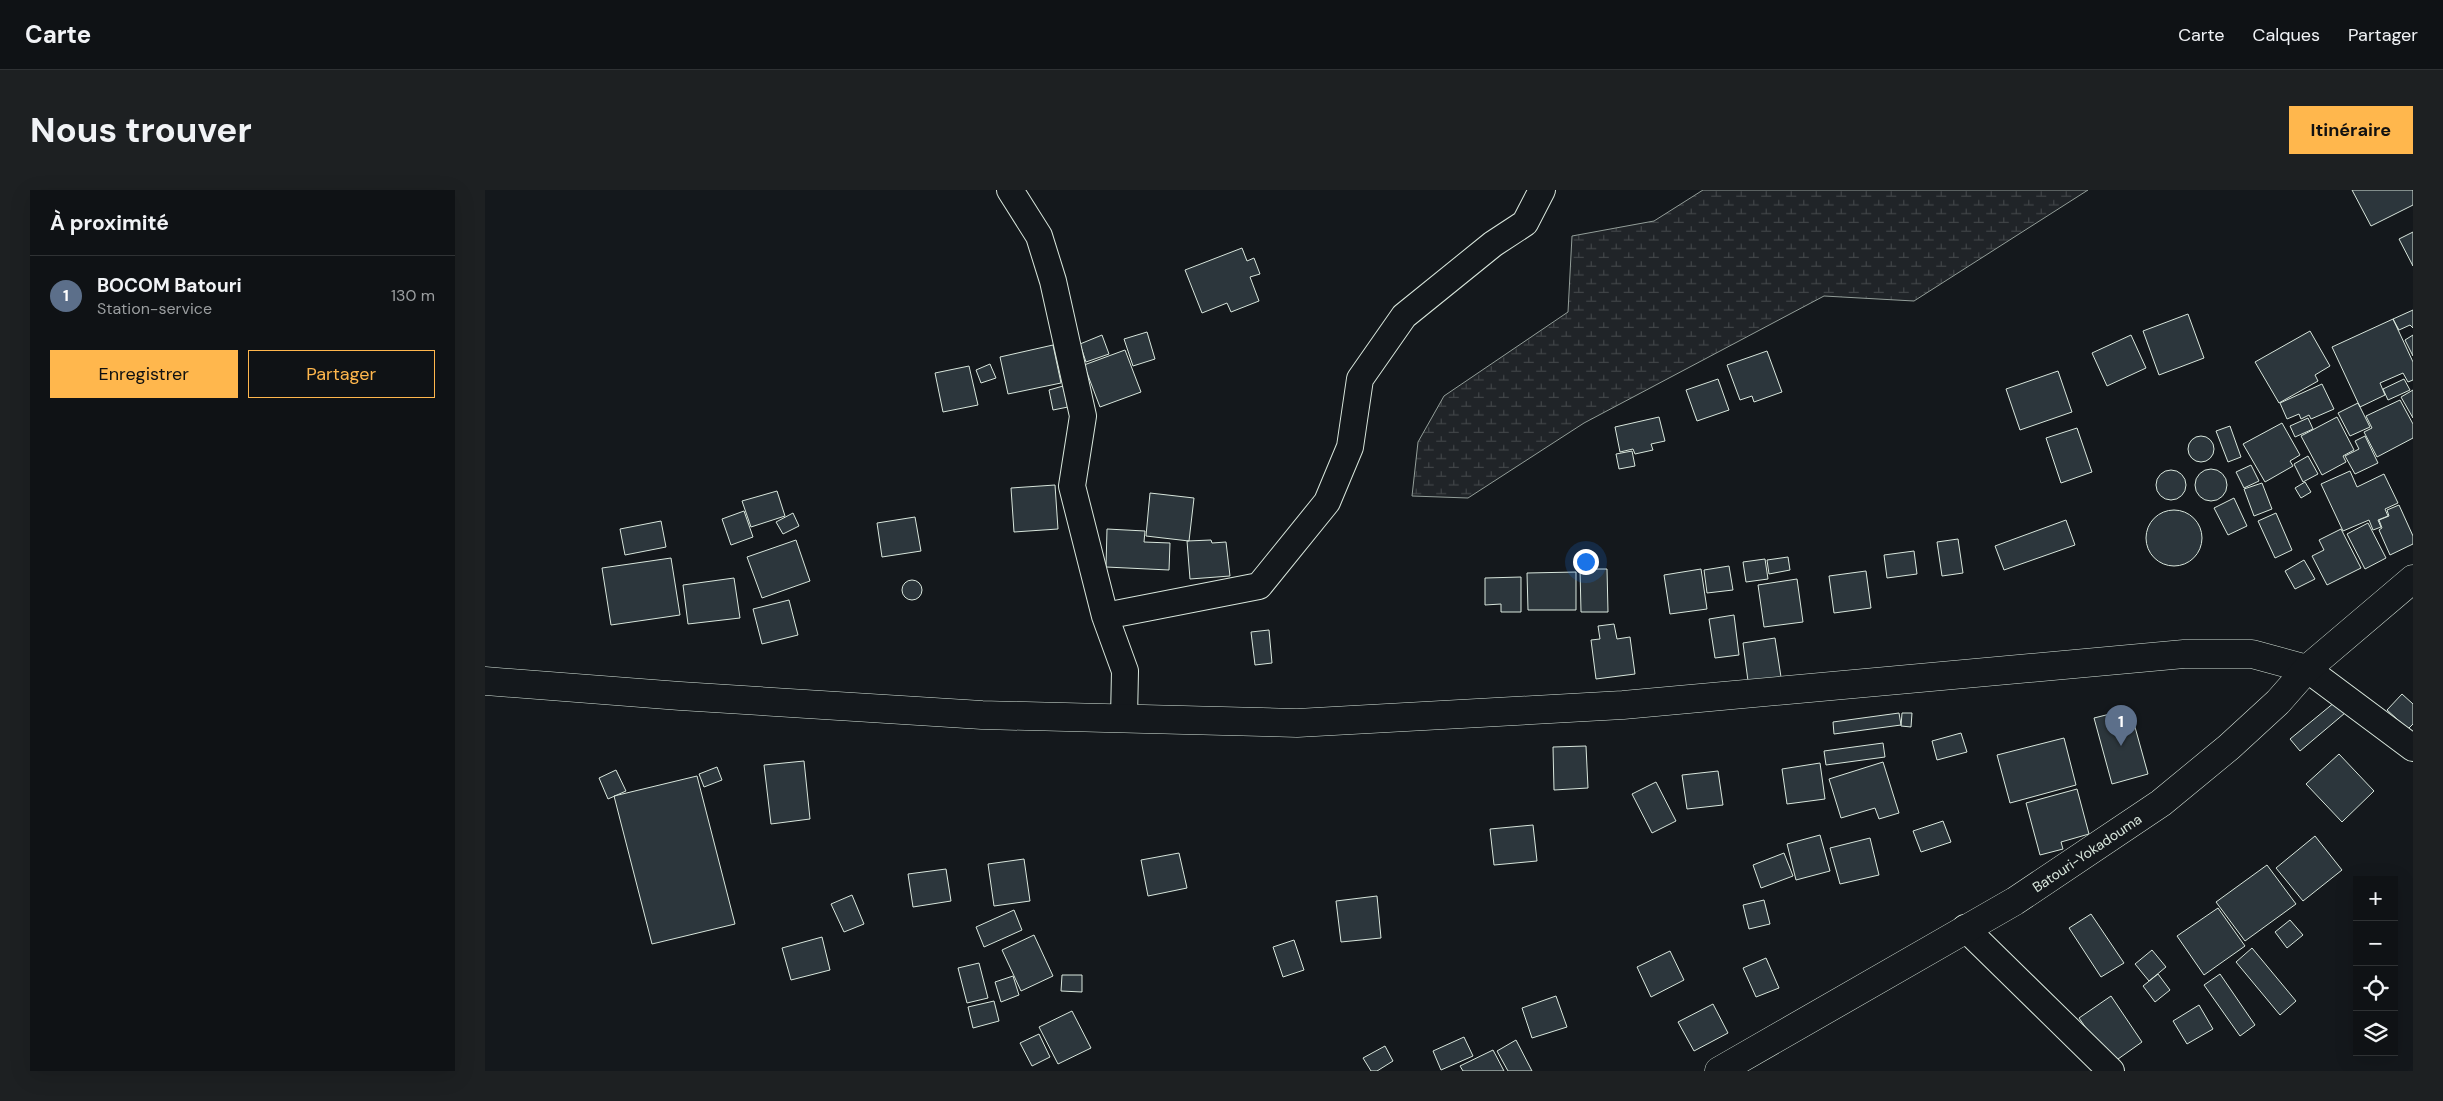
<!DOCTYPE html>
<html lang="fr">
<head>
<meta charset="utf-8">
<style>
  body { margin:0; font-family:"DM Sans",sans-serif; background:#1d2022; color:#f1f3f6 }
  .controls { position:absolute; right:15px; bottom:15px; display:grid; overflow:hidden; border-radius:0px; box-shadow:0 5px 20px #0002 }
  .controls button { width:45px; height:45px; display:grid; place-items:center; padding:0; border:0; border-bottom:1px solid #2f3234; background:#0f1215; color:#f1f3f6; font:25px sans-serif }
  .you { position:absolute; left:1100px; top:371px; width:18px; height:18px; margin:-12px; border:4px solid #fff; border-radius:50%; background:#1a73e8; box-shadow:0 0 0 8px #1a73e833 }
  .badge { display:grid; place-items:center; width:32px; height:32px; border-radius:50%; background:#ffb74d; color:#fff; font-size:16px; font-weight:700 }
  .pin { position:absolute; translate:-50% -41px; filter:drop-shadow(0 1px 2px #0008) }
  .pin::after { content:''; position:absolute; top:26px; width:18px; height:15px; background:inherit; clip-path:polygon(0 0,100% 0,50% 100%) }
  .list { margin:0; padding:0; list-style:none }
  h2 { display:flex; justify-content:space-between; align-items:center; height:65px; margin:0; padding:0 20px; font-size:21px }
  h2 small { font-size:16px; font-weight:400; color:#9b9ea0 }
  .list li { display:grid; grid-template-columns:32px 1fr auto; gap:15px; align-items:center; box-sizing:border-box; height:80px; padding:0 20px; border-top:1px solid #2f3234 }
  .list b { display:block; font-size:19px; white-space:nowrap }
  .list p { margin:0; font-size:16px; white-space:nowrap; color:#9b9ea0 }
  .list em { font-size:16px; font-style:normal; color:#9b9ea0 }
  .actions { display:flex; gap:10px; padding:15px 20px }
  .actions a { flex:1; padding:11px 0; border:1px solid #ffb74d; border-radius:0px; text-align:center; font-size:18px; color:#ffb74d }
  .actions .main { background:#ffb74d; color:#111 }
  .icon { flex:none; width:28px; height:28px; fill:none; stroke:currentColor; stroke-width:2; stroke-linecap:round; stroke-linejoin:round }
  .map { position:relative; flex:none; width:1928px; height:881px; overflow:hidden; border-radius:0px }
  header { display:flex; align-items:center; gap:30px; box-sizing:border-box; height:70px; padding:0 25px; background:#0f1215; border-bottom:1px solid #2f3234 }
  header strong { font-size:24px }
  nav { display:flex; gap:28px; margin-inline-start:auto; font-size:18px }
  .intro { display:flex; align-items:center; justify-content:space-between; box-sizing:border-box; height:120px; padding:0 30px }
  h1 { margin:0; font-size:35px }
  .button { padding:12px 22px; border-radius:0px; background:#ffb74d; color:#111; font-size:18px; font-weight:700 }
  main { display:flex; gap:30px; padding:0 30px }
  aside { flex:1; background:#0f1215; border-radius:0px; box-shadow:0 5px 20px #0002 }
  .map>svg:first-child { display:block }
  .wetland { fill:url(#wetland-marsh); stroke:#939e99 }
  .building { fill:#2c363c; stroke:#d8e6dc }
  .lines { fill:none; stroke-linecap:round; stroke-linejoin:round }
  .street-casing { stroke:#d8e6dc; stroke-width:28 }
  .secondary-casing { stroke:#d8e6dc; stroke-width:29 }
  .highway-casing { stroke:#d8e6dc; stroke-width:29 }
  .street { stroke:#14181c; stroke-width:26 }
  .secondary { stroke:#14181c; stroke-width:28 }
  .highway { stroke:#14181c; stroke-width:28 }
  .labels { text-anchor:middle; dominant-baseline:central; stroke-width:4; stroke-linejoin:round; paint-order:stroke }
  .street-label { font-size:14px; fill:#d8e6dc; stroke:#14181c }
</style>
</head>
<body>
<header>
<strong>Carte</strong>
<nav><a>Carte</a><a>Calques</a><a>Partager</a></nav>
</header>
<div class="intro"><h1>Nous trouver</h1><a class="button">Itinéraire</a></div>
<main>
<aside>
<h2>À proximité<small></small></h2>
<ul class="list">
<li><span class="badge" style="background:#5c6f8a">1</span><div><b>BOCOM Batouri</b><p>Station-service</p></div><em>130 m</em></li>
</ul>
<div class="actions"><a class="main">Enregistrer</a><a>Partager</a></div>
</aside>
<div class="map">
<svg width="1928" height="881" viewBox="0 0 1928 881">
  <defs>
    <pattern id="wetland-marsh" width="20" height="14" patternUnits="userSpaceOnUse" patternTransform="scale(1.25)"><rect width="20" height="14" fill="#202428"/><path d="M1 5h8M5 5V1M11 12h8M15 12V8" fill="none" stroke="#404447"/></pattern>
  </defs>
  <rect width="100%" height="100%" fill="#14181c"/>
  <path class="wetland" d="M1218 0H1603L1429 111 1339 106 1099 233 983 308 927 306 933 252 959 206 1083 122 1087 46 1169 31Z"/>
  <path class="building" d="M1867 0H1928V15L1886 36Z
    M1928 42V76L1914 49Z
    M757 58 762 71 769 68 775 84 765 87 774 111 746 122 742 113 717 123 700 80Z
    M1928 120V138L1925 135 1914 140 1908 129Z
    M1703 124 1719 168 1674 185 1658 141Z
    M1908 129 1928 172V190L1923 192 1918 183 1895 193 1900 205 1875 217 1847 157Z
    M1825 141 1845 176 1830 185 1833 191 1794 213 1770 172Z
    M662 142 670 169 648 176 639 149Z
    M617 145 624 164 601 172 595 154Z
    M1646 145 1661 178 1622 196 1607 163Z
    M1928 145V166L1920 150Z
    M568 155 576 193 523 204 515 167Z
    M640 160 656 202 615 217 599 175Z
    M1282 161 1297 202 1269 212 1267 206 1255 210 1242 175Z
    M505 174 511 188 496 193 491 180Z
    M484 176 493 215 458 222 450 183Z
    M1573 181 1587 222 1535 240 1521 199Z
    M1233 189 1244 220 1212 231 1201 200Z
    M1919 189 1925 200 1903 210 1898 199Z
    M1837 194 1849 219 1826 229 1824 225 1816 229 1814 224 1802 229 1795 213Z
    M578 196 583 217 568 220 564 200Z
    M1928 200V228L1916 207Z
    M1915 210 1928 234V248L1892 267 1879 242 1887 238 1881 226Z
    M1873 213 1885 237 1865 246 1853 223Z
    M1174 227 1180 251 1166 254 1168 260 1150 264 1148 259 1135 262 1130 237Z
    M1852 227 1869 260 1858 266 1861 272 1837 285 1816 246Z
    M1823 228 1828 239 1810 247 1805 236Z
    M1797 233 1815 265 1805 271 1808 276 1780 292 1758 254Z
    M1745 236 1756 267 1743 272 1731 241Z
    M1592 238 1607 282 1576 293 1561 248Z
    M1880 246 1893 273 1870 284 1860 266 1874 259 1870 251Z
    M1703 259a13 13 0 1 1 26 0a13 13 0 1 1-26 0Z
    M1147 261 1150 276 1134 279 1131 264Z
    M1823 266 1833 284 1818 292 1809 274Z
    M1766 275 1774 291 1759 298 1751 282Z
    M1710 295a16 16 0 1 1 32 0a16 16 0 1 1-32 0Z
    M1671 295a15 15 0 1 1 30 0a15 15 0 1 1-30 0Z
    M1865 281 1872 297 1899 284 1913 313 1900 319 1903 326 1893 330 1896 337 1888 340 1884 330 1858 341 1836 294Z
    M1820 292 1826 302 1816 308 1810 298Z
    M1777 293 1787 319 1769 326 1759 299Z
    M570 295 573 339 529 342 526 298Z
    M292 301 300 326 266 337 257 311Z
    M665 303 709 308 704 351 661 346Z
    M1749 308 1762 336 1743 345 1729 318Z
    M1914 315 1928 346V354L1905 365 1894 340 1897 338 1894 330 1904 326 1902 320Z
    M1661 348a28 28 0 1 1 56 0a28 28 0 1 1-56 0Z
    M259 321 268 347 246 355 237 329Z
    M308 323 314 336 298 344 291 332Z
    M1791 323 1807 360 1790 368 1773 331Z
    M430 327 436 361 397 367 392 333Z
    M1581 330 1590 355 1519 380 1510 356Z
    M176 331 181 357 140 365 135 339Z
    M1883 333 1901 368 1880 379 1862 344Z
    M622 339 660 341 659 352 685 353 684 380 621 377Z
    M1856 339 1876 378 1842 395 1827 366 1839 360 1834 350Z
    M1473 349 1478 383 1457 386 1452 352Z
    M311 350 325 391 277 408 262 367Z
    M726 350 727 353 741 352 745 386 705 389 702 351Z
    M1429 361 1432 384 1402 388 1399 365Z
    M1303 367 1305 380 1284 384 1282 370Z
    M186 368 195 425 126 435 117 378Z
    M1280 369 1283 389 1261 392 1258 372Z
    M1819 370 1830 389 1810 399 1800 381Z
    M1244 376 1248 400 1222 403 1219 380Z
    M1095 379H1122L1123 422H1096Z
    M1216 379 1222 419 1185 424 1179 385Z
    M1381 381 1386 418 1349 423 1344 386Z
    M1091 382V420H1043L1042 383Z
    M1036 387V422H1016V414L1000 415V388Z
    M249 388 255 428 203 434 198 395Z
    M1312 389 1318 432 1279 437 1273 395Z
    M417 400a10 10 0 1 1 20 0a10 10 0 1 1-20 0Z
    M304 410 313 445 277 454 268 419Z
    M1249 425 1254 465 1230 468 1224 429Z
    M1129 434 1132 449 1145 447 1150 484 1111 489 1106 450 1115 449 1113 436Z
    M784 440 787 473 770 475 766 442Z
    M1290 448 1296 487 1263 491 1258 453Z
    M1917 504 1928 514V534L1923 539 1902 520Z
    M1850 512 1860 523 1815 561 1805 549Z
    M1645 519 1663 584 1627 594 1609 528Z
    M1414 523 1416 535 1349 544 1348 532Z
    M1417 523H1427L1426 537 1416 536Z
    M1476 543 1482 562 1452 570 1447 551Z
    M1579 548 1591 595 1525 613 1512 565Z
    M1398 553 1400 567 1341 575 1339 561Z
    M1101 556 1103 598 1069 600 1068 557Z
    M1854 564 1889 601 1857 632 1821 594Z
    M319 571 325 629 286 634 279 575Z
    M1398 572 1414 623 1394 629 1390 618 1356 628 1344 589Z
    M1335 573 1340 609 1302 614 1297 579Z
    M232 577 237 590 219 597 214 584Z
    M131 580 141 601 123 609 114 588Z
    M1233 581 1238 615 1202 619 1197 585Z
    M212 586 250 734 167 754 129 606Z
    M1171 592 1191 631 1167 643 1147 604Z
    M1592 599 1604 644 1576 652 1578 659 1555 665 1541 613Z
    M1458 631 1466 652 1436 662 1428 641Z
    M1048 635 1052 671 1009 675 1005 639Z
    M1335 645 1345 681 1311 690 1302 654Z
    M1830 646 1857 680 1818 711 1791 678Z
    M1385 648 1394 685 1355 694 1345 658Z
    M694 663 702 698 663 706 656 670Z
    M1299 663 1308 686 1276 698 1268 675Z
    M539 669 545 711 509 716 503 674Z
    M1782 675 1811 714 1760 751 1731 712Z
    M461 679 466 711 428 717 423 684Z
    M367 705 379 734 359 742 346 714Z
    M892 706 896 748 856 752 851 711Z
    M1279 710 1285 734 1264 739 1258 715Z
    M1733 718 1760 756 1719 785 1692 746Z
    M529 720 537 740 499 757 491 737Z
    M1606 724 1639 773 1616 787 1584 738Z
    M1805 730 1818 745 1802 758 1790 742Z
    M549 745 568 786 536 801 517 760Z
    M337 747 345 780 306 790 297 758Z
    M809 750 819 780 798 787 788 757Z
    M1767 758 1811 811 1795 825 1751 772Z
    M1667 760 1681 777 1664 791 1650 774Z
    M1185 761 1199 790 1166 807 1152 777Z
    M1281 768 1294 798 1271 807 1258 778Z
    M494 773 503 808 482 813 473 778Z
    M1673 784 1685 800 1670 812 1658 796Z
    M1735 784 1770 835 1755 846 1719 795Z
    M577 785H597V802L576 801Z
    M528 786 534 805 516 812 510 792Z
    M1071 806 1082 837 1047 848 1037 818Z
    M1626 806 1657 852 1626 874 1594 828Z
    M509 811 514 831 488 838 483 817Z
    M1228 814 1243 843 1209 861 1193 832Z
    M1714 815 1728 839 1702 854 1688 831Z
    M587 821 606 858 573 874 554 837Z
    M554 844 565 867 547 876 535 853Z
    M979 847 988 866 956 880 948 861Z
    M1031 850 1047 881H1023L1012 861Z
    M900 856 908 871 892 881H886L878 868Z
    M1008 860 1019 881H978L975 876Z"/>
  <g class="lines">
    <g class="street-casing">
      <path id="street" d="M525 0 554 46 568 91 598 226 587 296 620 426 640 481 639 528
        M620 426 774 396 842 312 865 257 875 189 919 126 1008 54 1040 33 1057 0
        M1822 479 1928 558
        M1480 738 1626 881"/>
    </g>
    <g class="secondary-casing">
      <path id="secondary" d="M0 491 195 506 497 525 812 533 1138 515 1699 464H1767L1822 479"/>
    </g>
    <g class="highway-casing">
      <path id="highway" d="M1234 881 1530 711 1676 613 1744 557 1793 512 1822 479 1928 389"/>
    </g>
    <use href="#street" class="street"/>
    <use href="#secondary" class="secondary"/>
    <use href="#highway" class="highway"/>
  </g>
  <g class="labels">
    <g class="street-label">
      <text transform="translate(1602 663) rotate(-34)">Batouri-Yokadouma</text>
    </g>
  </g>
</svg>
<div class="controls">
<button>+</button>
<button>−</button>
<button><svg class="icon" aria-label="locate" viewBox="0 0 24 24"><circle cx="12" cy="12" r="6"/><path d="M12 2v4M12 18v4M2 12h4M18 12h4"/></svg></button>
<button><svg class="icon" aria-label="layers" viewBox="0 0 24 24"><path d="M12 4l9 5-9 5-9-5zM3 14l9 5 9-5"/></svg></button>
</div>
<div class="you"></div>
<div class="pin badge" style="left:1636px;top:556px;background:#5c6f8a">1</div>
</div>
</main>
</body>
</html>
